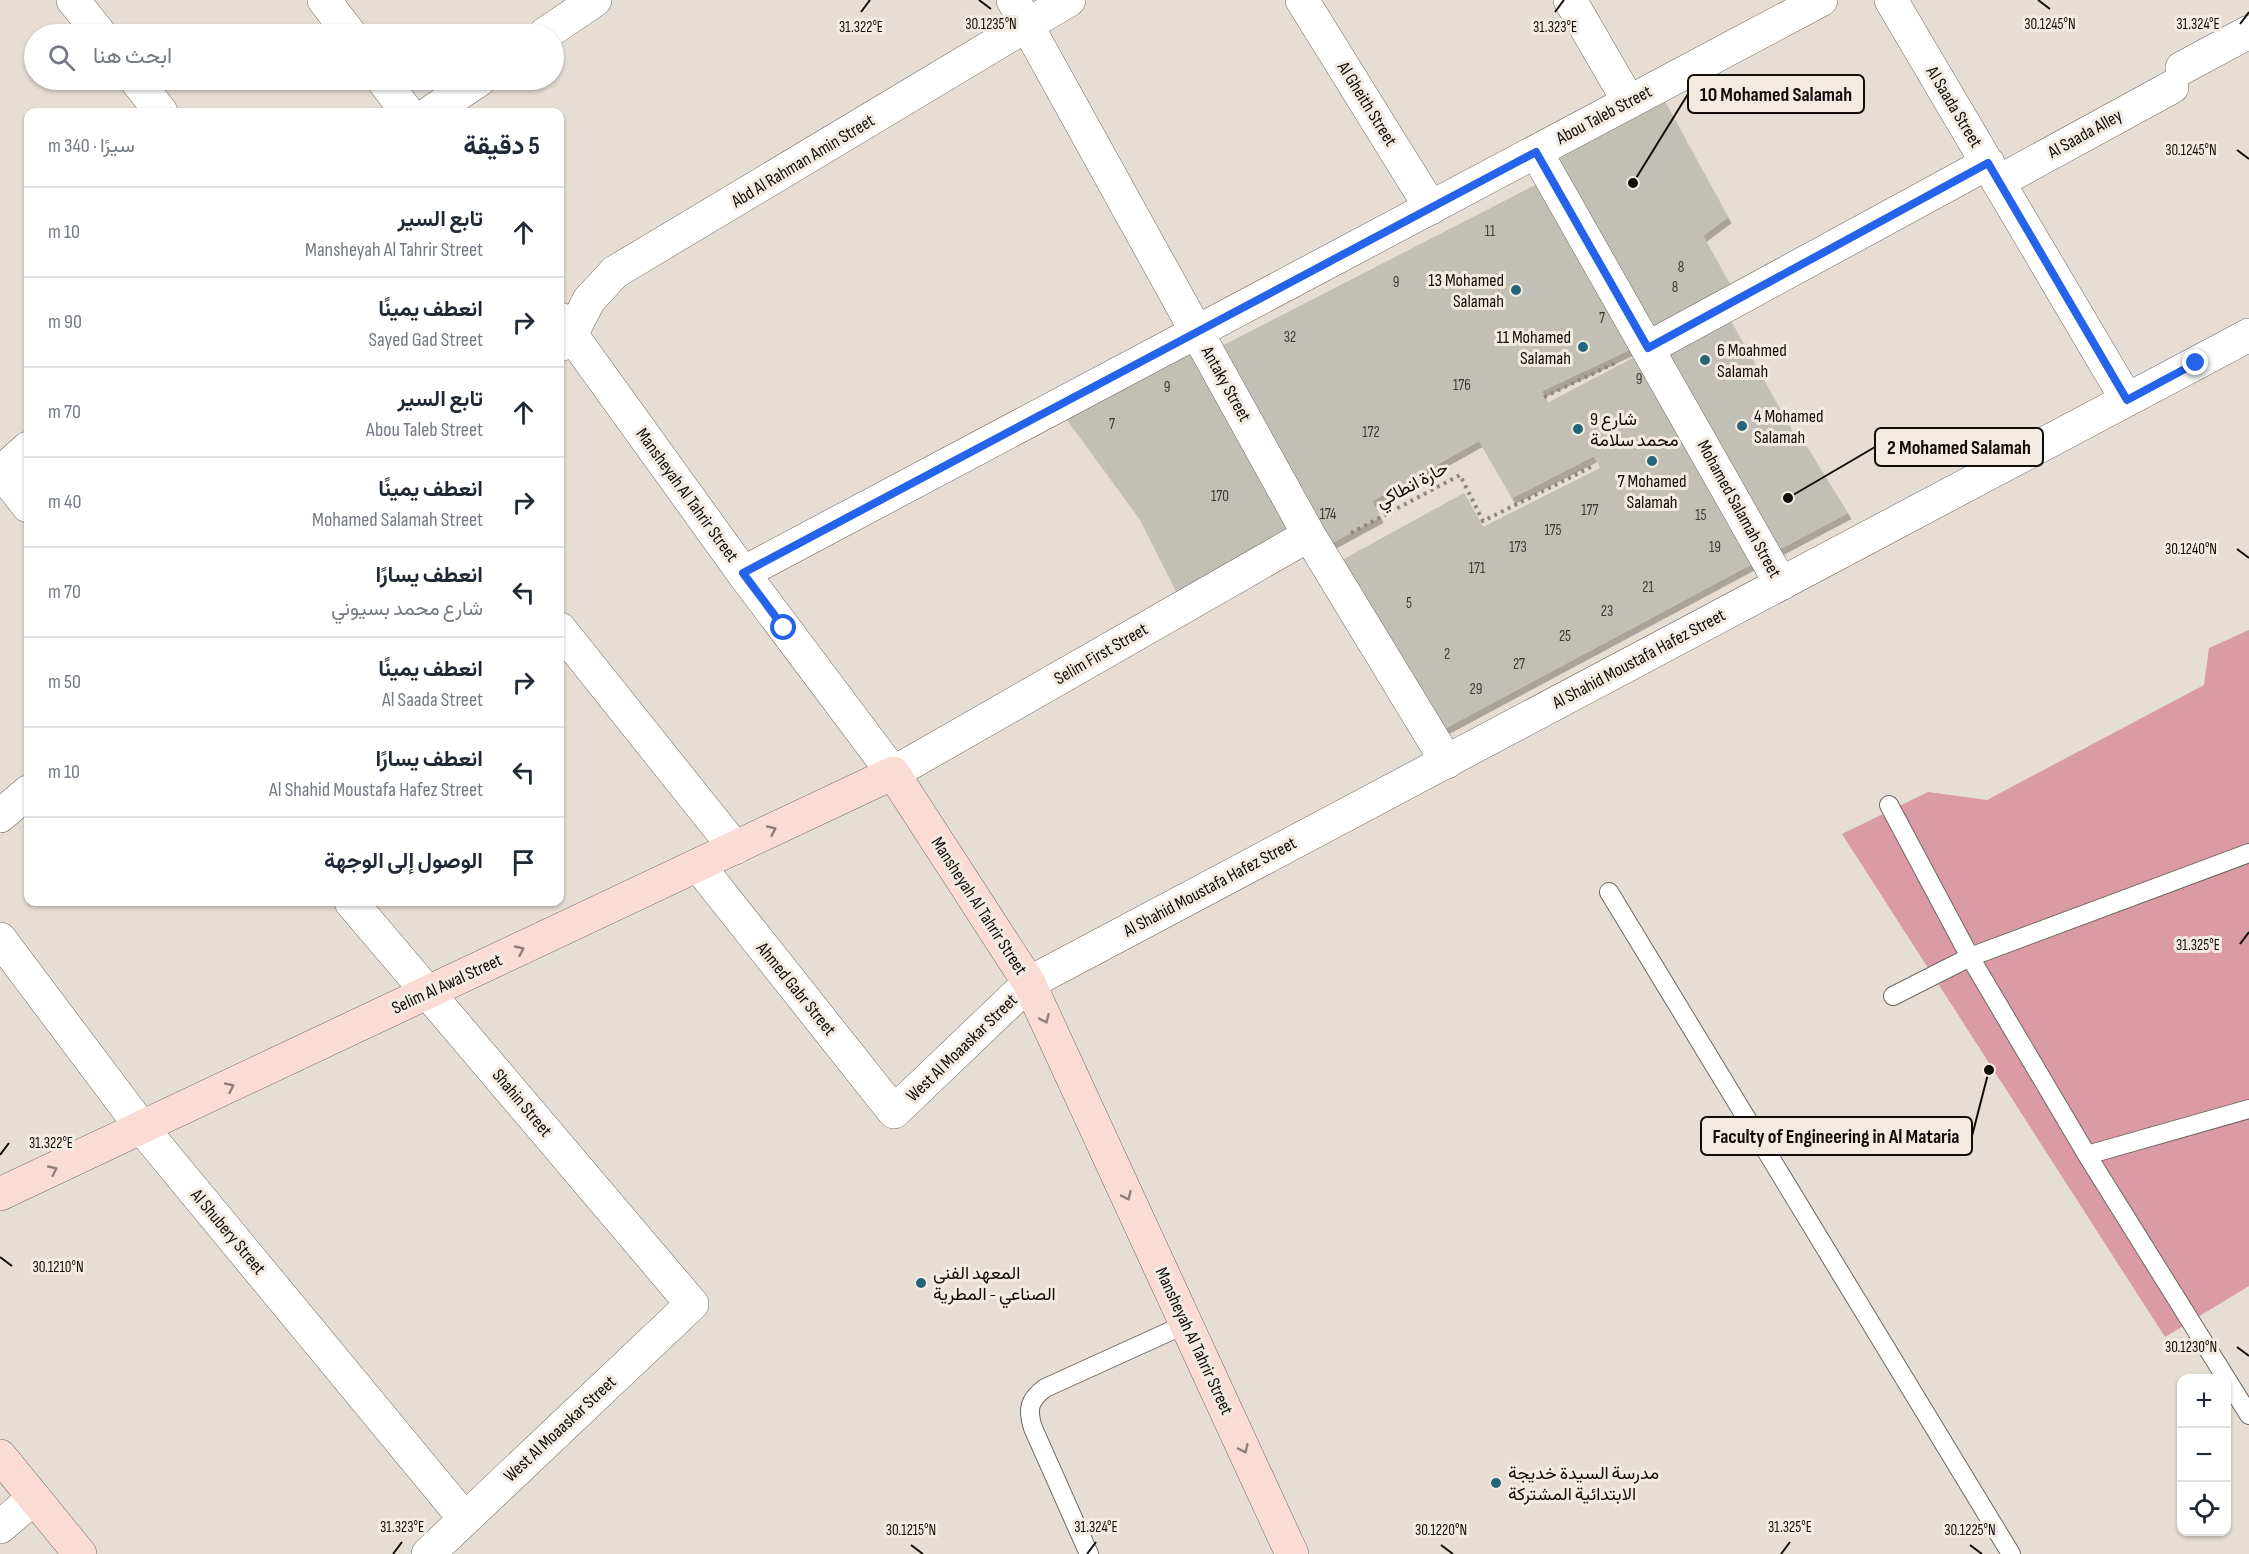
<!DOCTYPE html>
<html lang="ar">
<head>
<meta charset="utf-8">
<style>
  body { margin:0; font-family:"Sofia Sans Condensed",Vazirmatn,sans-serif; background:#f6f6f7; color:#1f2937; direction:rtl }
  .controls { position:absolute; right:18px; bottom:18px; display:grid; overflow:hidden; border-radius:12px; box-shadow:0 2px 4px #0004 }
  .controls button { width:54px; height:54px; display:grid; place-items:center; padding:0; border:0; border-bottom:2px solid #e0e1e3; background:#fff; color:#1f2937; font:30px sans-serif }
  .stop { position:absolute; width:18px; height:18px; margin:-14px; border:4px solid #2563eb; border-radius:50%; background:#fff }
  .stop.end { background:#2563eb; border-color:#fff; box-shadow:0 2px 6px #0008 }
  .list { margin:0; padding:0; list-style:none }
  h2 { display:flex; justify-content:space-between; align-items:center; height:78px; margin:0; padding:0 24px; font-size:26px }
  h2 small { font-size:20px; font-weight:400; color:#747a83 }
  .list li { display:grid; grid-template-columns:39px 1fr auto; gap:18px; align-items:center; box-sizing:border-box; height:90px; padding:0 24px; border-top:2px solid #e0e1e3 }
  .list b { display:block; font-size:22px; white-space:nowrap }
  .list p { margin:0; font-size:20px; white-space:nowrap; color:#747a83 }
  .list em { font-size:20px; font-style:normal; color:#747a83 }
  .icon { flex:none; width:33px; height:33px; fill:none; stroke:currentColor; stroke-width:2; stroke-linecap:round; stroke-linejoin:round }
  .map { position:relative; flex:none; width:2249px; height:1554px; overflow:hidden; direction:ltr }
  .search { position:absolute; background:#fff; box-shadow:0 2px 4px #0004; left:24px; top:24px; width:540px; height:66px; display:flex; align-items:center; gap:15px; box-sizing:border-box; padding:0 21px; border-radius:33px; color:#747a83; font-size:22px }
  .panel { position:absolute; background:#fff; box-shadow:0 2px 4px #0004; left:24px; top:108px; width:540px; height:798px; border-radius:12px; direction:rtl }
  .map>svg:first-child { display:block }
  .green { fill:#da9aa6 }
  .building { fill:#c2c0b6; filter:url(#shadow) }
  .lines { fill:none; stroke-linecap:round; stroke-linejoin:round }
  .lane-casing { stroke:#6f6861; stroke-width:20 }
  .street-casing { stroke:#6f6861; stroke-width:34 }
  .secondary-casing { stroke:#6f6861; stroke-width:34 }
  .path { stroke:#8d8781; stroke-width:4; stroke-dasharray:3 4.5; stroke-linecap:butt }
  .lane { stroke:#fff; stroke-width:18 }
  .street { stroke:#fff; stroke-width:33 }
  .secondary { stroke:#fbdcd4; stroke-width:33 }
  .oneway { stroke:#917f7a }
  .route { stroke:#2563eb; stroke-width:8 }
  .ticks { fill:none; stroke:#100d0b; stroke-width:2 }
  .poi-dot { fill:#236679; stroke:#f3ebe2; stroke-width:2 }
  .labels { text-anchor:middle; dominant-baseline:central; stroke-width:6; stroke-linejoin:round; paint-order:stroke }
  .number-label { font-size:15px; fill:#3c3a36 }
  .street-label { font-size:18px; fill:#100d0b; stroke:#f3ebe2 }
  .poi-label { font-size:18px; fill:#100d0b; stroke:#f3ebe2; text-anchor:start }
  .ticks-label { font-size:15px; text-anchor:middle; fill:#100d0b; stroke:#f3ebe2; stroke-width:6; stroke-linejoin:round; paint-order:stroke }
  .leader { fill:none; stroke:#100d0b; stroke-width:2 }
  .callout-dot { fill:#100d0b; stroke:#f3ebe2; stroke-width:2 }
  .callout { fill:#f3ebe2; stroke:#100d0b; stroke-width:2 }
  .callout-label { font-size:20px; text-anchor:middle; font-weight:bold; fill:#100d0b }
</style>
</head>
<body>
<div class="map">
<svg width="2249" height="1554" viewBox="0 0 2249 1554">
  <defs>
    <filter id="shadow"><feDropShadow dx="3.5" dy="6" stdDeviation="0" flood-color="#0004"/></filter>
  </defs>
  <rect width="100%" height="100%" fill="#e6ded5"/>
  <path class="green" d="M2249 630V1286L2165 1337 1842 834 1928 792 1987 800 2204 685 2209 648Z"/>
  <path class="building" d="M1661 95 1728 217 1703 236 1736 295 1649 343 1542 155Z
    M1547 179 1642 344 1542 391 1547 403 1646 351 1763 558 1431 736 1331 566 1464 493 1483 527 1600 468 1594 456 1512 498 1479 441 1372 501 1380 517 1319 550 1309 535 1182 603 1137 514 1058 406 1197 332 1208 353Z
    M1724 309 1798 441 1802 439 1848 513 1769 555 1653 348Z"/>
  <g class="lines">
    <g class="lane-casing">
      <path id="lane" d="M1889 805 1970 957 2087 1155 2249 1415
        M1609 892 2011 1554
        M1893 996 1970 957 2249 853
        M2087 1155 2249 1109
        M1089 1554 1033 1428C1027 1409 1029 1400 1045 1388L1186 1324"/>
    </g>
    <g class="street-casing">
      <path id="street" d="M73 0 100 34
        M324 0 350 34
        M1013 0 1309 535 1447 762
        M1302 0 1431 208
        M1570 0 1629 102
        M1891 0 2127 400
        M545 34 595 0
        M2182 68 2249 32
        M136 80 161 112
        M383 80 407 112
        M431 112 479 80
        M1536 152 1781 584
        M1998 182 2172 87
        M560 319 743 573 893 773 1309 535
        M560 345 571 335 589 300 615 272 1069 0
        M1648 348 1988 163
        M0 470 28 506
        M0 473 28 448
        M743 573 1821 0
        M560 629 735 848
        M0 816 28 792
        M698 865 894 1112 1029 983 2249 335
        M351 902 692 1304 428 1554
        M0 939 142 1128 465 1519
        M0 1527 34 1498"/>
    </g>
    <g class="secondary-casing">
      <path id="secondary" d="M0 1194 893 773 1029 983 1292 1554
        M0 1456 80 1554"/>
    </g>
    <path class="path" d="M1544 397 1615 363
      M1351 533 1460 475 1483 521 1593 466"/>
    <use href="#lane" class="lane"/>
    <use href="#street" class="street"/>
    <use href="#secondary" class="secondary"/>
  </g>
  <defs><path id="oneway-chevron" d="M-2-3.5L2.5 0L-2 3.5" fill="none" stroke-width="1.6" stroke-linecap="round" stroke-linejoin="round" transform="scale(1.5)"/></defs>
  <g class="oneway">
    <use href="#oneway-chevron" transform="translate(772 830) rotate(-25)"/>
    <use href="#oneway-chevron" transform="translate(520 950) rotate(-25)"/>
    <use href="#oneway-chevron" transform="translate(1045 1019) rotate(65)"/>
    <use href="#oneway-chevron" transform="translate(230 1087) rotate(-25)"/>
    <use href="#oneway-chevron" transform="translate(53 1170) rotate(-25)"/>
    <use href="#oneway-chevron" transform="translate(1127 1196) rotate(65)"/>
    <use href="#oneway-chevron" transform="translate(1244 1449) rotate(65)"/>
  </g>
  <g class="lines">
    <path class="route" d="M784 628 743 573 1536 152 1648 348 1988 163 2127 400 2196 363"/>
  </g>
  <path class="ticks" d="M979 0 991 9M2038 0 2050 9M861 12 870 0M1555 12 1564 0M2240 24 2249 12M2237 150 2249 159M2237 549 2249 558M2240 944 2249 932M0 1155 9 1143M0 1257 12 1266M2237 1347 2249 1356M911 1545 923 1554M1441 1545 1453 1554M1970 1545 1982 1554M393 1554 402 1542M1087 1554 1096 1542M1781 1554 1790 1542"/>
  <g class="poi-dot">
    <circle cx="1516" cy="290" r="6"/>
    <circle cx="1583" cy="347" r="6"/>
    <circle cx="1705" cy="360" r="6"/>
    <circle cx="1742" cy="426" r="6"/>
    <circle cx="1578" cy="429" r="6"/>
    <circle cx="1652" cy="461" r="6"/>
    <circle cx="921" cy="1283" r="6"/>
    <circle cx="1496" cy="1483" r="6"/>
  </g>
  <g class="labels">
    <g class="number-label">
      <text x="1490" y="231">11</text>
      <text x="1681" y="267">8</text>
      <text x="1396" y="282">9</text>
      <text x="1675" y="287">8</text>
      <text x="1602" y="318">7</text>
      <text x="1290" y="337">32</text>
      <text x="1639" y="379">9</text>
      <text x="1462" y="385">176</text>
      <text x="1167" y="387">9</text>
      <text x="1112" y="424">7</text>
      <text x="1371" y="432">172</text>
      <text x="1220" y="496">170</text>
      <text x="1590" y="510">177</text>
      <text x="1328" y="514">174</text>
      <text x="1701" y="515">15</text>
      <text x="1553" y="530">175</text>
      <text x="1518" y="547">173</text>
      <text x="1715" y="547">19</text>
      <text x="1477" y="568">171</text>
      <text x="1648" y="587">21</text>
      <text x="1409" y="603">5</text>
      <text x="1607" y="611">23</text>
      <text x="1565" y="636">25</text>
      <text x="1447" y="654">2</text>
      <text x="1519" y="664">27</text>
      <text x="1476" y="689">29</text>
    </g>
    <g class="street-label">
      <text transform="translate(1367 104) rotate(58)">Al Gheith Street</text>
      <text transform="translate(1954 107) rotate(59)">Al Saada Street</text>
      <text transform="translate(1604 115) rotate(-28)">Abou Taleb Street</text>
      <text transform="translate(2085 134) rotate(-29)">Al Saada Alley</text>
      <text transform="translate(803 161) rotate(-31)">Abd Al Rahman Amin Street</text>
      <text transform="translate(1226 384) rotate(61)">Antaky Street</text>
      <text transform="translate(1412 485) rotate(-28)">حارة انطاكي</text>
      <text transform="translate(687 495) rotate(54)">Mansheyah Al Tahrir Street</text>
      <text transform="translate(1739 509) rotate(61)">Mohamed Salamah Street</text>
      <text transform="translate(1101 654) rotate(-30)">Selim First Street</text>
      <text transform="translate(1639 659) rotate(-28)">Al Shahid Moustafa Hafez Street</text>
      <text transform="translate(1210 887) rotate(-28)">Al Shahid Moustafa Hafez Street</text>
      <text transform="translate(979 906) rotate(57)">Mansheyah Al Tahrir Street</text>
      <text transform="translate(447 984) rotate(-25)">Selim Al Awal Street</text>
      <text transform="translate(796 989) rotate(51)">Ahmed Gabr Street</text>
      <text transform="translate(962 1048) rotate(-44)">West Al Moaaskar Street</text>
      <text transform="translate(522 1103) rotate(50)">Shahin Street</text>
      <text transform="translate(228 1232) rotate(50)">Al Shubery Street</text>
      <text transform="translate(1194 1341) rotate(65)">Mansheyah Al Tahrir Street</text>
      <text transform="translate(560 1429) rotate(-43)">West Al Moaaskar Street</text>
    </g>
    <g class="poi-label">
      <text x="1504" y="280" text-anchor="end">13 Mohamed<tspan x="1504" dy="21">Salamah</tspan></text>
      <text x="1571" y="337" text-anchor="end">11 Mohamed<tspan x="1571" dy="21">Salamah</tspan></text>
      <text x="1717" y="350">6 Moahmed<tspan x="1717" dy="21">Salamah</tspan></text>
      <text x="1754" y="416">4 Mohamed<tspan x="1754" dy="21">Salamah</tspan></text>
      <text x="1590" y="419">9 شارع<tspan x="1590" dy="21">محمد سلامة</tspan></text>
      <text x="1652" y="481" text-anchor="middle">7 Mohamed<tspan x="1652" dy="21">Salamah</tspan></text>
      <text x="933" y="1273">المعهد الفني<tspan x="933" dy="21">الصناعي - المطرية</tspan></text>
      <text x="1508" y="1473">مدرسة السيدة خديجة<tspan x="1508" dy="21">الابتدائية المشتركة</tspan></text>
    </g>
  </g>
  <g class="ticks-label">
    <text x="2198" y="29">31.324°E</text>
    <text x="991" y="29">30.1235°N</text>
    <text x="2050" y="29">30.1245°N</text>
    <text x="861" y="32">31.322°E</text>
    <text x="1555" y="32">31.323°E</text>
    <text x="2191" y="155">30.1245°N</text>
    <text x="2191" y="554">30.1240°N</text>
    <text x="2198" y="950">31.325°E</text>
    <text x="51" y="1148">31.322°E</text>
    <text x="58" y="1272">30.1210°N</text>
    <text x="2191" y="1352">30.1230°N</text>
    <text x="402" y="1532">31.323°E</text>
    <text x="1096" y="1532">31.324°E</text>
    <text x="1790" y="1532">31.325°E</text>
    <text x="911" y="1535">30.1215°N</text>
    <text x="1441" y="1535">30.1220°N</text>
    <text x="1970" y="1535">30.1225°N</text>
  </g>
  <path class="leader" d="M1633 183L1688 94M1788 498L1875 447M1989 1070L1972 1136"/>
  <g class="callout-dot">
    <circle cx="1633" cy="183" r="6"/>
    <circle cx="1788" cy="498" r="6"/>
    <circle cx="1989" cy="1070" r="6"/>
  </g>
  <g class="callout">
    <rect x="1688" y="75" width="176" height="38" rx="6"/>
    <rect x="1875" y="428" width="168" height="38" rx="6"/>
    <rect x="1701" y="1117" width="271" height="38" rx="6"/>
  </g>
  <g class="callout-label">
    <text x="1776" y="101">10 Mohamed Salamah</text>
    <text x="1959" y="454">2 Mohamed Salamah</text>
    <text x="1836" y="1143">Faculty of Engineering in Al Mataria</text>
  </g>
</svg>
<div class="controls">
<button>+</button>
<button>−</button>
<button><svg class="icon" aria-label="locate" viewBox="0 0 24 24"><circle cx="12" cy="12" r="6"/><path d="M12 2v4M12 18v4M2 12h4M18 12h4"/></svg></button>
</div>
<div class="stop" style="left:784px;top:628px"></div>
<div class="stop end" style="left:2196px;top:363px"></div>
<div class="search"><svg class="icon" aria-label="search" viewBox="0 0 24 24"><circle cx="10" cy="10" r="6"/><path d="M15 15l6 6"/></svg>ابحث هنا</div>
<section class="panel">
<h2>5 دقيقة<small>سيرًا · 340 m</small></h2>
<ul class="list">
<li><svg class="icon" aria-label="ahead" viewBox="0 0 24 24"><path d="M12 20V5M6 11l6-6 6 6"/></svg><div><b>تابع السير</b><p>Mansheyah Al Tahrir Street</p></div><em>10 m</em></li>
<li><svg class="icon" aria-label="right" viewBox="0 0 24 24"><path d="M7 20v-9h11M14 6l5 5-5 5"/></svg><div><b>انعطف يمينًا</b><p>Sayed Gad Street</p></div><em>90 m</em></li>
<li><svg class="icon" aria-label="ahead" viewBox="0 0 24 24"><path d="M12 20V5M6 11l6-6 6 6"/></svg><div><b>تابع السير</b><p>Abou Taleb Street</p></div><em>70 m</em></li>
<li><svg class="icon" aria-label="right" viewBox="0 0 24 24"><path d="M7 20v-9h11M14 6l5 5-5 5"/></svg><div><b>انعطف يمينًا</b><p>Mohamed Salamah Street</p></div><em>40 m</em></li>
<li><svg class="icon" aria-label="left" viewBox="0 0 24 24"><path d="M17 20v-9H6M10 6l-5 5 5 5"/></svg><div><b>انعطف يسارًا</b><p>شارع محمد بسيوني</p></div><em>70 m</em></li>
<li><svg class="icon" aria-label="right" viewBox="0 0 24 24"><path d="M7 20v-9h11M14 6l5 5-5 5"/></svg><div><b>انعطف يمينًا</b><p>Al Saada Street</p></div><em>50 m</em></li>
<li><svg class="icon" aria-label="left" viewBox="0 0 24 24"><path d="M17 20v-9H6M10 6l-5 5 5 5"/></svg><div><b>انعطف يسارًا</b><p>Al Shahid Moustafa Hafez Street</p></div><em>10 m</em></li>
<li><svg class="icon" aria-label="arrive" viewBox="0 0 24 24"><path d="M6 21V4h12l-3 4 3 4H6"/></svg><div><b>الوصول إلى الوجهة</b></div></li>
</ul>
</section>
</div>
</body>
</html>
